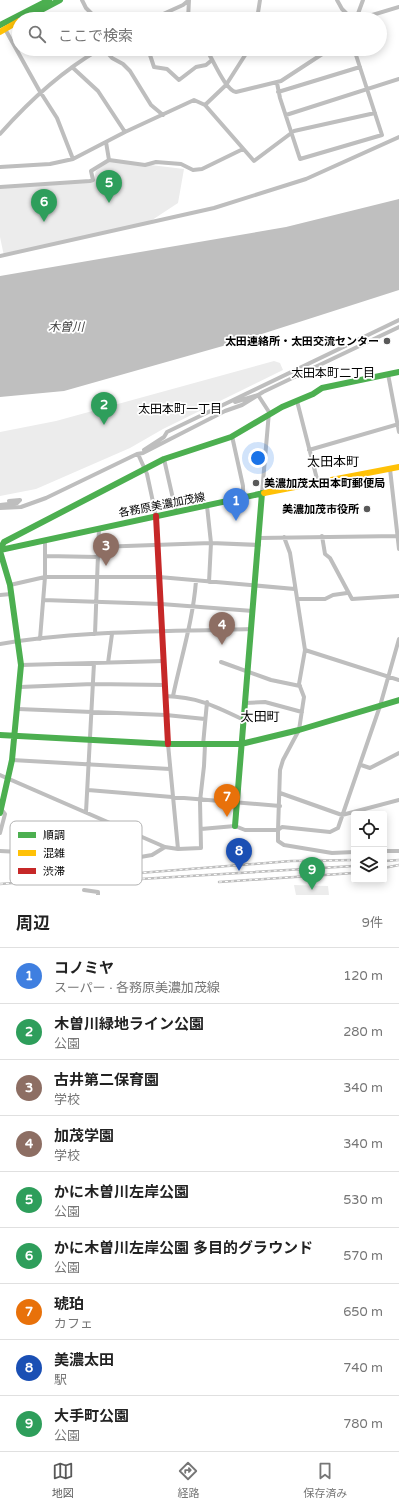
<!DOCTYPE html>
<html lang="ja">
<head>
<meta charset="utf-8">
<style>
  body { margin:0; font-family:"Varela Round","Noto Sans JP",sans-serif; background:#f6f6f6; color:#222 }
  .controls { position:absolute; right:12px; bottom:12px; display:grid; overflow:hidden; border-radius:4px; box-shadow:0 2px 10px #0003 }
  .controls button { width:36px; height:36px; display:grid; place-items:center; padding:0; border:0; border-bottom:1px solid #e0e0e0; background:#fff; color:#222; font:20px sans-serif }
  .you { position:absolute; left:258px; top:458px; width:14px; height:14px; margin:-10px; border:3px solid #fff; border-radius:50%; background:#1a73e8; box-shadow:0 0 0 6px #1a73e833 }
  .badge { display:grid; place-items:center; width:26px; height:26px; border-radius:50%; background:#595959; color:#fff; font-size:13px; font-weight:700 }
  .pin { position:absolute; translate:-50% -33px; filter:drop-shadow(0 1px 2px #0008) }
  .pin::after { content:''; position:absolute; top:21px; width:14px; height:12px; background:inherit; clip-path:polygon(0 0,100% 0,50% 100%) }
  .list { margin:0; padding:0; list-style:none }
  h2 { display:flex; justify-content:space-between; align-items:center; height:52px; margin:0; padding:0 16px; font-size:17px }
  h2 small { font-size:13px; font-weight:400; color:#767676 }
  .list li { display:grid; grid-template-columns:26px 1fr auto; gap:12px; align-items:center; box-sizing:border-box; height:56px; padding:0 16px; border-top:1px solid #e0e0e0 }
  .list b { display:block; font-size:15px; white-space:nowrap }
  .list p { margin:0; font-size:13px; white-space:nowrap; color:#767676 }
  .list em { font-size:13px; font-style:normal; color:#767676 }
  .icon { flex:none; width:22px; height:22px; fill:none; stroke:currentColor; stroke-width:2; stroke-linecap:round; stroke-linejoin:round }
  .map { position:relative; flex:none; width:399px; height:895px; overflow:hidden }
  .search { position:absolute; background:#fff; box-shadow:0 2px 10px #0003; left:12px; right:12px; top:12px; height:44px; display:flex; align-items:center; gap:10px; box-sizing:border-box; padding:0 14px; border-radius:22px; color:#767676; font-size:15px }
  .sheet { height:556px; background:#fff }
  nav { display:flex; justify-content:space-around; align-items:center; box-sizing:border-box; height:56px; border-top:1px solid #e0e0e0; background:#fff; font-size:11px; color:#767676 }
  nav a { display:grid; justify-items:center; gap:2px }
  nav .on { color:#595959 }
  .map>svg:first-child { display:block }
  .green { fill:#ececec }
  .water { fill:#bfbfbf }
  .lines { fill:none; stroke-linecap:round; stroke-linejoin:round }
  .street { stroke:#bebebe; stroke-width:4 }
  .fast { stroke:#4caf50; stroke-width:6 }
  .slow { stroke:#ffc107; stroke-width:6 }
  .jam { stroke:#c62828; stroke-width:6 }
  .rail-casing { stroke:#bebebe; stroke-width:2.5 }
  .rail { stroke:#fff; stroke-width:1; stroke-dasharray:3; stroke-linecap:butt }
  .poi-dot { fill:#595959; stroke:#fff; stroke-width:1.5 }
  .labels { text-anchor:middle; dominant-baseline:central; stroke-width:3.5; stroke-linejoin:round; paint-order:stroke }
  .poi-label { font-size:11px; font-weight:bold; fill:#000; stroke:#fff; text-anchor:end }
  .street-label { font-size:11px; fill:#000; stroke:#fff }
  .water-label { font-size:12px; font-style:italic; fill:#444; stroke:#fff }
  .neighbourhood-label { font-size:12px; fill:#000; stroke:#fff }
  .quarter-label { font-size:13px; fill:#000; stroke:#fff }
  .key { fill:#fff; stroke:#b2b2b2; stroke-width:1 }
  .key-label { font-size:11px; fill:#000 }
</style>
</head>
<body>
<div class="map">
<svg width="399" height="895" viewBox="0 0 399 895">
  <rect width="100%" height="100%" fill="#fff"/>
  <path class="green" d="M109 160 184 169 178 203 146 224 4 256 0 237V187L93 181 96 171Z
    M274 361 280 363 283 370 163 429 130 448 36 489 0 496V432L56 421Z
    M294 885 328 886 329 895H296Z"/>
  <path class="water" d="M399 199V290L237 342 64 391 0 397V276L286 227Z"/>
  <g class="lines">
    <path class="street" d="M82 0 86 8 97 19
      M337 0 342 9 352 19
      M152 19 183 5 189 0
      M188 19 189 0
      M257 19 260 0
      M356 19 363 0
      M359 19 399 7
      M5 29 39 90 57 118 73 159
      M104 49 112 58 123 64 130 71 151 105 163 115
      M148 49 154 67 167 69 179 80 196 67 206 65 212 60
      M206 49C213 59 225 90 236 92L281 81 330 49
      M72 67 98 91 125 132
      M277 83 280 98 300 159 382 135 354 49
      M278 92 360 67
      M205 105 226 85 249 49
      M286 115 399 79
      M0 134C29 101 62 71 100 49
      M109 160 145 165 156 162 181 164 193 170 202 169 243 149
      M0 167 50 164 73 159 125 132 194 100 205 105 254 161 294 131 375 113
      M0 187 90 181 93 180 91 171 109 160 106 142
      M0 256 214 208 306 179 399 137
      M388 374 399 432
      M297 401 318 483
      M235 402 258 395 269 412 262 493
      M232 436 243 486V498
      M144 450 164 437 167 432 399 320
      M309 450 399 424
      M138 454 147 474 156 516
      M164 459 176 512
      M390 469 399 549
      M9 501 20 500
      M0 505 17 503 20 500
      M207 506 211 543 209 582
      M0 508 21 507 46 498 137 454 143 453 225 411 242 405 263 392 399 327
      M322 536 325 554 330 558 352 599 399 596
      M284 537 290 553 305 650 299 684 304 697 299 730 283 760 280 770 278 830 282 827 330 832 338 828 380 706 399 639
      M259 538 399 536
      M98 547 211 543 259 545
      M45 556 98 557
      M10 585 45 577H159L295 589
      M0 595 11 594
      M297 599H325L333 595 347 593
      M43 600 161 604 253 611
      M95 634 99 528
      M40 639 45 577V540
      M0 644C82 630 168 632 251 629
      M305 650 399 680
      M221 662 271 680 300 686
      M108 663 112 634
      M21 665 164 661
      M20 687 93 684 165 685
      M165 696C198 697 215 706 244 720
      M173 696C181 658 193 620 196 581
      M245 703 265 702 302 712
      M18 709 166 715 205 719
      M168 744 178 849
      M203 745 207 702
      M12 760 170 769
      M361 765 370 768 399 753
      M0 775 165 847 178 849 201 848 200 801 204 766 205 745
      M88 790 280 806
      M280 793 342 815 399 800
      M86 812 94 663
      M201 829 235 826 245 830H278V841L284 845 332 853 354 852
      M0 833 5 814 1 809
      M0 851 60 854 74 859 92 857 94 865 152 855 165 847
      M384 851H399
      M84 890 98 892V895"/>
    <path class="fast" d="M24 19 60 0
      M0 25 49 0
      M0 549 4 542 164 459 231 437 282 407 313 394 322 388 399 372
      M0 550 264 493
      M0 551 10 585 21 665 12 760 0 813
      M0 735 168 744H241L299 730 399 700
      M235 826 262 493"/>
    <path class="slow" d="M0 32 19 21
      M264 493 399 467"/>
    <path class="jam" d="M156 516 168 744"/>
    <g class="rail-casing">
      <path id="rail" d="M384 861 399 860
        M384 868 399 865
        M124 880 354 866
        M219 882 354 873
        M0 884 291 861 354 860"/>
    </g>
    <use href="#rail" class="rail"/>
  </g>
  <g class="poi-dot">
    <circle cx="387" cy="341" r="4"/>
    <circle cx="256" cy="483" r="4"/>
    <circle cx="367" cy="509" r="4"/>
  </g>
  <g class="labels">
    <g class="poi-label">
      <text x="379" y="341">太田連絡所・太田交流センター</text>
      <text x="264" y="483" text-anchor="start">美濃加茂太田本町郵便局</text>
      <text x="359" y="509">美濃加茂市役所</text>
    </g>
    <g class="street-label">
      <text transform="translate(162 505) rotate(-11)">各務原美濃加茂線</text>
    </g>
    <g class="water-label">
      <text x="66" y="327">木曽川</text>
    </g>
    <g class="neighbourhood-label">
      <text x="333" y="373">太田本町二丁目</text>
      <text x="180" y="409">太田本町一丁目</text>
    </g>
    <g class="quarter-label">
      <text x="333" y="462">太田本町</text>
      <text x="260" y="717">太田町</text>
    </g>
  </g>
  <rect x="10" y="821" width="132" height="64" rx="6" class="key"/>
  <rect x="18" y="832" width="18" height="6" fill="#4caf50"/>
  <rect x="18" y="850" width="18" height="6" fill="#ffc107"/>
  <rect x="18" y="868" width="18" height="6" fill="#c62828"/>
  <g class="key-label">
    <text x="43" y="839">順調</text>
    <text x="43" y="857">混雑</text>
    <text x="43" y="875">渋滞</text>
  </g>
</svg>
<div class="controls">
<button><svg class="icon" aria-label="locate" viewBox="0 0 24 24"><circle cx="12" cy="12" r="6"/><path d="M12 2v4M12 18v4M2 12h4M18 12h4"/></svg></button>
<button><svg class="icon" aria-label="layers" viewBox="0 0 24 24"><path d="M12 4l9 5-9 5-9-5zM3 14l9 5 9-5"/></svg></button>
</div>
<div class="you"></div>
<div class="pin badge" style="left:236px;top:521px;background:#3f7fe0">1</div>
<div class="pin badge" style="left:104px;top:425px;background:#2e9e5b">2</div>
<div class="pin badge" style="left:106px;top:566px;background:#8d6e63">3</div>
<div class="pin badge" style="left:222px;top:645px;background:#8d6e63">4</div>
<div class="pin badge" style="left:109px;top:203px;background:#2e9e5b">5</div>
<div class="pin badge" style="left:44px;top:222px;background:#2e9e5b">6</div>
<div class="pin badge" style="left:227px;top:817px;background:#e8710a">7</div>
<div class="pin badge" style="left:239px;top:871px;background:#1a4fb4">8</div>
<div class="pin badge" style="left:312px;top:890px;background:#2e9e5b">9</div>
<div class="search"><svg class="icon" aria-label="search" viewBox="0 0 24 24"><circle cx="10" cy="10" r="6"/><path d="M15 15l6 6"/></svg>ここで検索</div>
</div>
<section class="sheet">
<h2>周辺<small>9件</small></h2>
<ul class="list">
<li><span class="badge" style="background:#3f7fe0">1</span><div><b>コノミヤ</b><p>スーパー · 各務原美濃加茂線</p></div><em>120 m</em></li>
<li><span class="badge" style="background:#2e9e5b">2</span><div><b>木曽川緑地ライン公園</b><p>公園</p></div><em>280 m</em></li>
<li><span class="badge" style="background:#8d6e63">3</span><div><b>古井第二保育園</b><p>学校</p></div><em>340 m</em></li>
<li><span class="badge" style="background:#8d6e63">4</span><div><b>加茂学園</b><p>学校</p></div><em>340 m</em></li>
<li><span class="badge" style="background:#2e9e5b">5</span><div><b>かに木曽川左岸公園</b><p>公園</p></div><em>530 m</em></li>
<li><span class="badge" style="background:#2e9e5b">6</span><div><b>かに木曽川左岸公園 多目的グラウンド</b><p>公園</p></div><em>570 m</em></li>
<li><span class="badge" style="background:#e8710a">7</span><div><b>琥珀</b><p>カフェ</p></div><em>650 m</em></li>
<li><span class="badge" style="background:#1a4fb4">8</span><div><b>美濃太田</b><p>駅</p></div><em>740 m</em></li>
<li><span class="badge" style="background:#2e9e5b">9</span><div><b>大手町公園</b><p>公園</p></div><em>780 m</em></li>
</ul>
</section>
<nav>
<a class="on"><svg class="icon" aria-label="map" viewBox="0 0 24 24"><path d="M3 6l6-2 6 2 6-2v14l-6 2-6-2-6 2zM9 4v14M15 6v14"/></svg>地図</a>
<a><svg class="icon" aria-label="directions" viewBox="0 0 24 24"><path d="M12 3l9 9-9 9-9-9zM9 14v-3h6M13 9l2 2-2 2"/></svg>経路</a>
<a><svg class="icon" aria-label="saved" viewBox="0 0 24 24"><path d="M7 4h10v16l-5-4-5 4z"/></svg>保存済み</a>
</nav>
</body>
</html>
